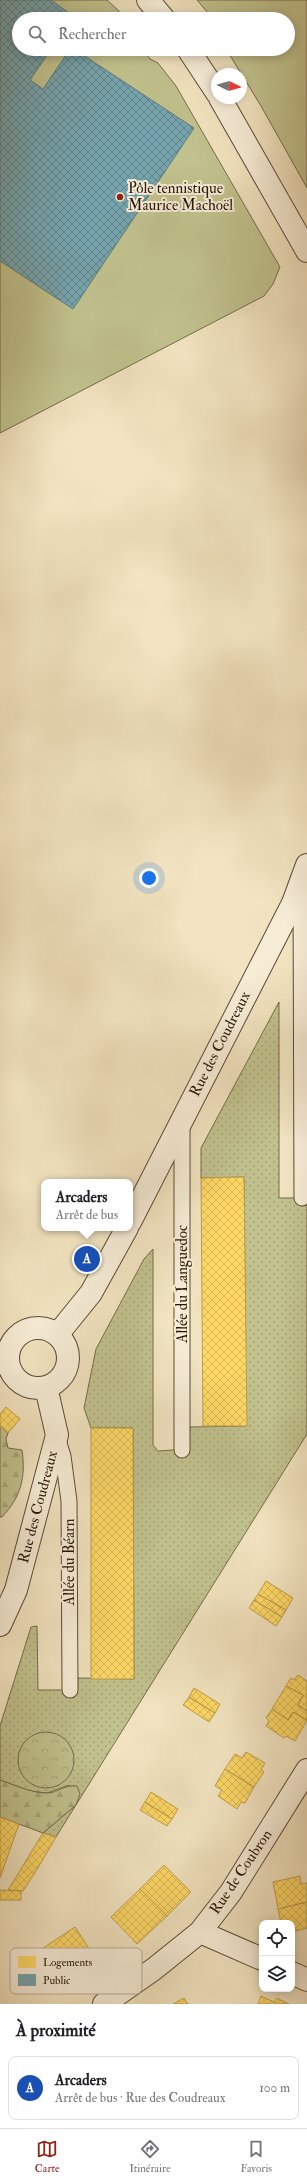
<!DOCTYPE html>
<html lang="fr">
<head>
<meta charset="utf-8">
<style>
  body { margin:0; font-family:"IM FELL Double Pica",serif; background:#f6f6f6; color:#202124 }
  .controls { position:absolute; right:12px; bottom:12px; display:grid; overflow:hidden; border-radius:8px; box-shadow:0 2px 10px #0003 }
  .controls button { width:36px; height:36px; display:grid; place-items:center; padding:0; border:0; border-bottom:1px solid #e0e0e0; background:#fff; color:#202124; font:20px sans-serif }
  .compass { position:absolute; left:211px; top:68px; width:36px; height:36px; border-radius:50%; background:#fff; box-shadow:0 2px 10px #0003; rotate:95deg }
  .you { position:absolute; left:149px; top:878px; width:14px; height:14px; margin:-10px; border:3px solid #fff; border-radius:50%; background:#1a73e8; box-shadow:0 0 0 6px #1a73e833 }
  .badge { display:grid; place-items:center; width:26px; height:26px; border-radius:50%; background:#8f2418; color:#fff; font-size:13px; font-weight:700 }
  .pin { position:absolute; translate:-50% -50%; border:2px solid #fff; box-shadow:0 1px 4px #0006 }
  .popup { position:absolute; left:41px; top:1179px; width:92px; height:52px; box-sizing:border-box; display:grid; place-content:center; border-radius:8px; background:#fff; filter:drop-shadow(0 1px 3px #0005); font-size:13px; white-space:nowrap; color:#757577 }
  .popup b { font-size:15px; color:#202124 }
  .popup::after { content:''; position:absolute; left:50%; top:100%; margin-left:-8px; border:8px solid transparent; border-top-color:#fff }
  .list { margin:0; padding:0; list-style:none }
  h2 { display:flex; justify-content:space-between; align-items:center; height:52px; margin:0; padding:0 16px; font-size:17px }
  h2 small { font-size:13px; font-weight:400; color:#757577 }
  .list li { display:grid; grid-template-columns:26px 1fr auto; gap:12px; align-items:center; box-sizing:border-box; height:64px; margin:0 8px 8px; padding:0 8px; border:1px solid #e0e0e0; border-radius:8px }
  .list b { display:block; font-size:15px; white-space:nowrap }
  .list p { margin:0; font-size:13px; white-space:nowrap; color:#757577 }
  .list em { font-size:13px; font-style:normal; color:#757577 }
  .icon { flex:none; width:22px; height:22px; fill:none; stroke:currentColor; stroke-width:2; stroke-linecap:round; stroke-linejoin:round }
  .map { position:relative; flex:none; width:307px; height:2004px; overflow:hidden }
  .search { position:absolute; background:#fff; box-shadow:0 2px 10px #0003; left:12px; right:12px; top:12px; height:44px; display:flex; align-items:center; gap:10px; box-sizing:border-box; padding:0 14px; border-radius:22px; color:#757577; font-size:15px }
  .sheet { height:124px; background:#fff }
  nav { display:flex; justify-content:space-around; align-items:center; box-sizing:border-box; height:56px; border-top:1px solid #e0e0e0; background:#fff; font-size:11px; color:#757577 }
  nav a { display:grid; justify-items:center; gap:2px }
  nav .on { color:#8f2418 }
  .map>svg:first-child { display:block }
  .grass { fill:url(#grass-dots); stroke:#746c4b }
  .forest { fill:url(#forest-firs); stroke:#746c4b }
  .park { fill:url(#park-crowns); stroke:#746c4b }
  .pitch { fill:#c1c28e; stroke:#746c4b }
  .homes { fill:url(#homes-cross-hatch); stroke:#be9e4a }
  .public { fill:url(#public-cross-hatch); stroke:#5e7a7d }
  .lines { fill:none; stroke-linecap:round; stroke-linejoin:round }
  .service-casing { stroke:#5a4a36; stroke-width:17 }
  .minor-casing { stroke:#5a4a36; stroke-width:24 }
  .service { stroke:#f7edd7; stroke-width:15 }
  .minor { stroke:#f7edd7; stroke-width:22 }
  .poi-dot { fill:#8f2418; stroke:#f7edd7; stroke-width:1.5 }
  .labels { text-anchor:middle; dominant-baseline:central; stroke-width:4; stroke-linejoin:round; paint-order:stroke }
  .poi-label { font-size:15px; fill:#271608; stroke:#f7edd7; text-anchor:start }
  .street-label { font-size:15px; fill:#271608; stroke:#f7edd7 }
  .key { fill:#f7edd7; stroke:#b9ac99; stroke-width:1 }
  .key-label { font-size:11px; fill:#271608 }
</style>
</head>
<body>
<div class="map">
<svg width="307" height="2004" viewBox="0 0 307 2004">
  <defs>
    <pattern id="grass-dots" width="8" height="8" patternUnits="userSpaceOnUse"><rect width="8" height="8" fill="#c1c28e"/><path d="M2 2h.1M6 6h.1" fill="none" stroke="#a6a679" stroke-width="1.8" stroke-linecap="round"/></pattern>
    <pattern id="forest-firs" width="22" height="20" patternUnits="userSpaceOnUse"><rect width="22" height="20" fill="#c1c28e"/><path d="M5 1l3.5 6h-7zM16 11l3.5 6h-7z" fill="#a6a679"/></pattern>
    <pattern id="park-crowns" width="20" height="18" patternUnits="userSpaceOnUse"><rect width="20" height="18" fill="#c1c28e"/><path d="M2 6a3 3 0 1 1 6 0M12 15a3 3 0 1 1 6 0" fill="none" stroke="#a6a679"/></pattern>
    <pattern id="homes-cross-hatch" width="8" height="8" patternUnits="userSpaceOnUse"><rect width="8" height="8" fill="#ffd966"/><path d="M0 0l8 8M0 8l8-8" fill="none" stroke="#dbba57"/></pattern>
    <pattern id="public-cross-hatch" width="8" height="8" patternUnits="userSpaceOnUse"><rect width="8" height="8" fill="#76a5af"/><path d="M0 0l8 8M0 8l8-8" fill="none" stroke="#61858c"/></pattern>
  </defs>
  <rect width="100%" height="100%" fill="#f2e4c1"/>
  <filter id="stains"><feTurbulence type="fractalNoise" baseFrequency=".005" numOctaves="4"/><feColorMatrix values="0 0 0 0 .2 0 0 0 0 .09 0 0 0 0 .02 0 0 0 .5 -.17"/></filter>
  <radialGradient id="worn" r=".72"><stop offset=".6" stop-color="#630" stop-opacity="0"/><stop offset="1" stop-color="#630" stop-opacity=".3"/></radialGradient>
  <path class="grass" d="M279 1002V1198H307V1434L56 1837 43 1833 76 1805 69 1785 47 1793 30 1791 0 1780V1726L31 1627 37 1626 38 1690H77L78 1678 134 1679 133 1428H91L84 1408 96 1349 144 1259 153 1249V1445L158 1451 188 1449 190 1427 246 1426 244 1177 201 1178V1148Z"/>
  <path class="forest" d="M0 1426 8 1433 6 1439 8 1448 22 1450C26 1477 21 1497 2 1517H0Z
    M0 1780C15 1785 31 1793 47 1793 58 1793 65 1784 77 1786L80 1794 76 1805 43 1833 0 1817Z"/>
  <path class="park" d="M18 1760a28 28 0 1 1 56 0a28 28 0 1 1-56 0Z"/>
  <path class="pitch" d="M0 0H107L119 11 120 19H19V49H142L150 59 158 63 176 86 280 267 273 284 264 296 0 433Z
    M197 0H307V188L261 106 226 49H288V19H208V13Z"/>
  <path class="homes" d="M244 1177 247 1426H203L201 1178Z
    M6 1407 20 1419 8 1433 0 1426V1414Z
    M91 1428H133L134 1679H91Z
    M266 1581 293 1598 286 1610 258 1594Z
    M258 1594 286 1610 282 1617 254 1600Z
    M254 1600 282 1617 276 1626 249 1608Z
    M298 1675 307 1681V1711L298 1705 303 1695 286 1686 291 1678 294 1680Z
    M286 1686 303 1695 298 1705 307 1711V1720L293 1712 288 1720 272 1709Z
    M194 1688 220 1704 215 1713 189 1697Z
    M189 1697 215 1713 209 1722 183 1705Z
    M272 1709 288 1720 293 1712 307 1720 295 1741 286 1736 284 1738 266 1726 269 1721 266 1718Z
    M246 1752 265 1763 261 1770 264 1772 254 1787 225 1769 235 1754 242 1758Z
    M225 1769 254 1787 245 1803 241 1802 237 1809 218 1796 222 1790 215 1786Z
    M151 1792 178 1809 172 1819 145 1802Z
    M145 1802 172 1819 167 1826 140 1810Z
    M0 1817 19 1824 0 1878Z
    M43 1833 56 1837 39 1866 23 1891 8 1890Z
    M164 1865 191 1892 167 1916 140 1889Z
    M300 1876 301 1884 307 1883V1902L278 1909 273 1882Z
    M140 1889 167 1916 137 1944 111 1917Z
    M0 1890 21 1891V1900H0Z
    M307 1902V1928L292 1932V1923H281L278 1909Z
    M75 1927 103 1970 68 1994 40 1950Z
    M23 1951 25 1973 18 1974 17 1952Z
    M23 1951H27L28 1972 25 1973Z
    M28 1972 29 1983 25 1984V1973Z
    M25 1973V1984H18V1974Z
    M261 1996 274 2002 277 1998 289 2004H258Z
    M184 1998 188 2004H173Z"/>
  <path class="public" d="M0 0H51L73 16 71 19H19V49H51L30 80 43 89 70 49H74L194 128 73 309 0 261Z"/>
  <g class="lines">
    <g class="service-casing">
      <path id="service" d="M301 891 302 1198
        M57 1437 63 1456 69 1501 70 1690
        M182 1450V1125"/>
    </g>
    <g class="minor-casing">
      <path id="minor" d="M148 0 164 19
        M188 49 217 93
        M220 98 307 251
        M130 1222 293 903 307 865
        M8 1358a30 30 0 1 1 60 0a30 30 0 1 1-60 0Z
        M57 1335 91 1293 127 1228
        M0 1625 16 1590 57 1435 46 1387
        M200 1932 262 1959
        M292 1973 307 1980
        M104 2004 154 1969 200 1932 231 1892 307 1770"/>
    </g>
    <use href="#service" class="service"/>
    <use href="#minor" class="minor"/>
  </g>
  <circle class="poi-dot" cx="120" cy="197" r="4"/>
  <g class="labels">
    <g class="poi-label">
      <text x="128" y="188">Pôle tennistique<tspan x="128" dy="17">Maurice Machoël</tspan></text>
    </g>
    <g class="street-label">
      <text transform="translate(220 1044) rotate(-63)">Rue des Coudreaux</text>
      <text transform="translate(182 1284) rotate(-90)">Allée du Languedoc</text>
      <text transform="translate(38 1507) rotate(-75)">Rue des Coudreaux</text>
      <text transform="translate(69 1562) rotate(-90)">Allée du Béarn</text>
      <text transform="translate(241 1872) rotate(-56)">Rue de Coubron</text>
    </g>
  </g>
  <rect x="10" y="1948" width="132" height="46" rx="6" class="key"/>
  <rect x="18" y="1956" width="18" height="12" fill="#ffd966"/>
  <rect x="18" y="1974" width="18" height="12" fill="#76a5af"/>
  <g class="key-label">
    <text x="43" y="1966">Logements</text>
    <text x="43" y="1984">Public</text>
  </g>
  <rect width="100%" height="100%" filter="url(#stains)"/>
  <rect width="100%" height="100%" fill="url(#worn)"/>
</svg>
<div class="controls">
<button><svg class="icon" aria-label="locate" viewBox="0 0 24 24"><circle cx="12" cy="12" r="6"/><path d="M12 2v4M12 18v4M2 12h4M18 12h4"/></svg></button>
<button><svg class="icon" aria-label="layers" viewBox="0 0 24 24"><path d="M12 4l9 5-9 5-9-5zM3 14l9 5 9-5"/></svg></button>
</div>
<svg class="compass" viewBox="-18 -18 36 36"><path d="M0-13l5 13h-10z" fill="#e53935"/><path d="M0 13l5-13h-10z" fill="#757577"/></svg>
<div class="you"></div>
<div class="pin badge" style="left:87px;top:1259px;background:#1a4fb4">A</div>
<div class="popup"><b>Arcaders</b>Arrêt de bus</div>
<div class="search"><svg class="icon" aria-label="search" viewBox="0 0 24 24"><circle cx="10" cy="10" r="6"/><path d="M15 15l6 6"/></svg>Rechercher</div>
</div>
<section class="sheet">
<h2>À proximité<small></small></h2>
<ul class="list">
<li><span class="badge" style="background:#1a4fb4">A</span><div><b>Arcaders</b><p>Arrêt de bus · Rue des Coudreaux</p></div><em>100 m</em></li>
</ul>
</section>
<nav>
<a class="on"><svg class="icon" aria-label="map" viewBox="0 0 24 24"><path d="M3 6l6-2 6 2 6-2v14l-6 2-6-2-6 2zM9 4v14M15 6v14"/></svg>Carte</a>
<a><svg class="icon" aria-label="directions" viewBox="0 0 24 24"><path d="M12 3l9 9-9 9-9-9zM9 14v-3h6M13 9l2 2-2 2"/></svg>Itinéraire</a>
<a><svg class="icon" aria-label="saved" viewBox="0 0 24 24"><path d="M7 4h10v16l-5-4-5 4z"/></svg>Favoris</a>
</nav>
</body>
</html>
